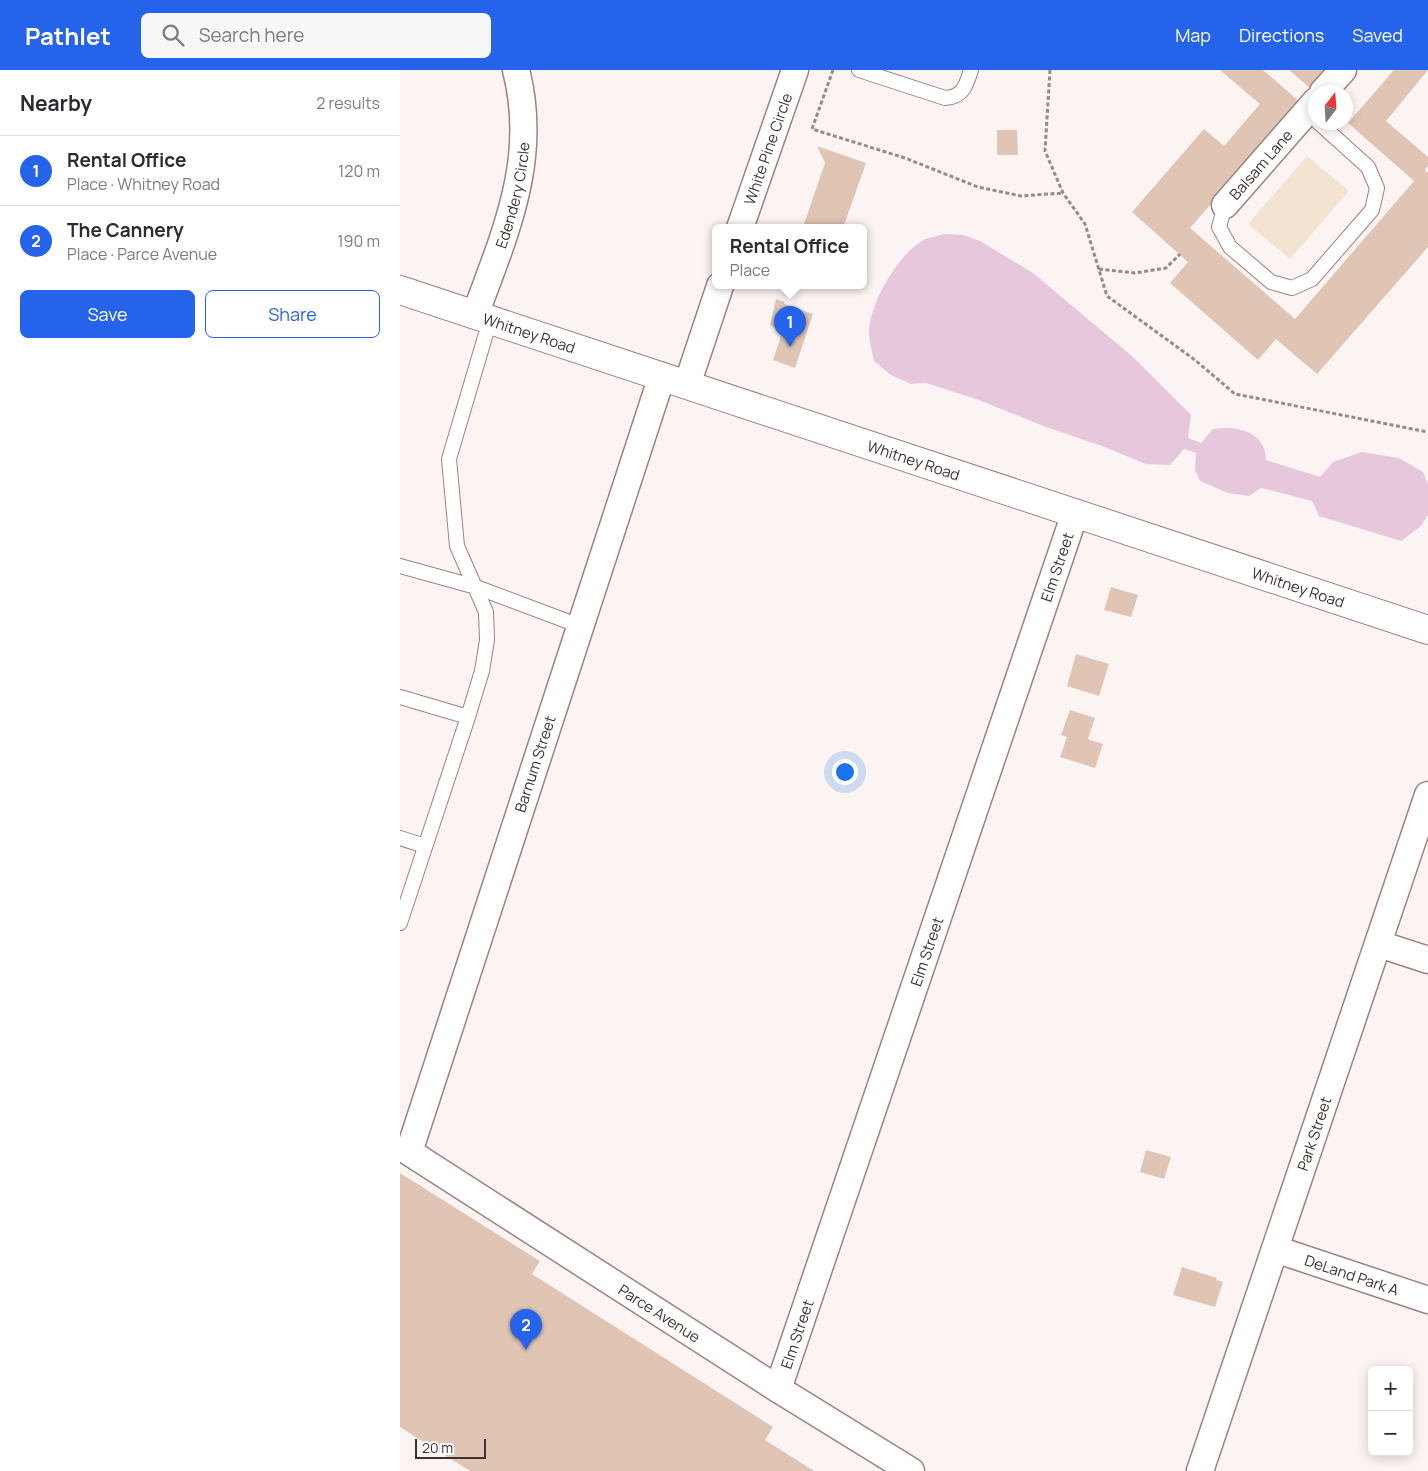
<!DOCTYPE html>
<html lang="en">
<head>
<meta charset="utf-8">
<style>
  body { margin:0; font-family:Manrope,sans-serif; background:#f7f7f7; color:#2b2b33 }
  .controls { position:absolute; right:15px; bottom:15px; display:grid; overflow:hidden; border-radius:8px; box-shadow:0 2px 12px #0003 }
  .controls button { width:45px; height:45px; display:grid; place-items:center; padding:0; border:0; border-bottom:1px solid #e1e1e2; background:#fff; color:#2b2b33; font:25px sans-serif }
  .compass { position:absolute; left:908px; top:15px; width:45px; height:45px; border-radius:50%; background:#fff; box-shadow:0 2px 12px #0003; rotate:17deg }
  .scale { position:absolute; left:15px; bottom:12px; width:71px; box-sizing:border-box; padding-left:5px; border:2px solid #3e312f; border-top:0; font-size:14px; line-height:18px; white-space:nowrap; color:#3e312f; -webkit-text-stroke:4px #fff; paint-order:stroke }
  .you { position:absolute; left:444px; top:701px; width:18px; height:18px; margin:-12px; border:4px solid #fff; border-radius:50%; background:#1a73e8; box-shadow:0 0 0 8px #1a73e833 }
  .badge { display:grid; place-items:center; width:32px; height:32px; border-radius:50%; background:#2563eb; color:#fff; font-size:16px; font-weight:700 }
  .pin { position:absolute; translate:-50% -41px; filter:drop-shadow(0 1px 2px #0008) }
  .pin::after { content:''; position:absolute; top:26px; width:18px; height:15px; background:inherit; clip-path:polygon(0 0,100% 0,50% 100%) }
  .popup { position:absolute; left:312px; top:154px; width:155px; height:65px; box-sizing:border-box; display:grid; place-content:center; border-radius:8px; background:#fff; filter:drop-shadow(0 1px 4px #0005); font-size:16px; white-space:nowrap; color:#7c7c81 }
  .popup b { font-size:19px; color:#2b2b33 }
  .popup::after { content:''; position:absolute; left:50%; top:100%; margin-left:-10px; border:10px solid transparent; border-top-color:#fff }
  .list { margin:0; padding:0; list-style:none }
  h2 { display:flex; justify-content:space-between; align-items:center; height:65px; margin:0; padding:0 20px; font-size:21px }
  h2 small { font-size:16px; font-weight:400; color:#7c7c81 }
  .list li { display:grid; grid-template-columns:32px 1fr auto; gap:15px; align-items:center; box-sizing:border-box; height:70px; padding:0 20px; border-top:1px solid #e1e1e2 }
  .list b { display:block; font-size:19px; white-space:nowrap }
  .list p { margin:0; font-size:16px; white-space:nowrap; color:#7c7c81 }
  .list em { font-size:16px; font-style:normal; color:#7c7c81 }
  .actions { display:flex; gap:10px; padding:15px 20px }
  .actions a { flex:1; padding:11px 0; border:1px solid #2563eb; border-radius:8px; text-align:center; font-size:18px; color:#2563eb }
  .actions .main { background:#2563eb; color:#fff }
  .icon { flex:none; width:28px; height:28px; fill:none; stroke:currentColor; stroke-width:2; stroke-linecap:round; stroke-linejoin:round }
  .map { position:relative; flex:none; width:1028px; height:1401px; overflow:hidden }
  header { display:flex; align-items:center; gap:30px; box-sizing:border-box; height:70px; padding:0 25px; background:#2563eb; color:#fff }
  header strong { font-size:24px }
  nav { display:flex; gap:28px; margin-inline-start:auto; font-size:18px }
  .search { width:350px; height:45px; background:#f7f7f7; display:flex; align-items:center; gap:12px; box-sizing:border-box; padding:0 18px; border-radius:8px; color:#7c7c81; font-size:19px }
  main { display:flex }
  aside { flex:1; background:#fff }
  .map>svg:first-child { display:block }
  .green { fill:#f2e4d0 }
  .water { fill:#e7c7dc }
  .building { fill:#e0c5b5 }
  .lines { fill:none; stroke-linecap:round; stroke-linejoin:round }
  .service-casing { stroke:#9f817d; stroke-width:16 }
  .minor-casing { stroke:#9f817d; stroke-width:29 }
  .secondary-casing { stroke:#9f817d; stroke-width:30 }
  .path { stroke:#958b8a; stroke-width:3; stroke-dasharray:4 2.5; stroke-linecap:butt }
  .service { stroke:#fff; stroke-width:14 }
  .minor { stroke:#fff; stroke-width:26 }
  .secondary { stroke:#fff; stroke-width:28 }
  .labels { text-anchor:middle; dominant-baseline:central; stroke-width:4.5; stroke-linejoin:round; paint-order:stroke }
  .street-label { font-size:15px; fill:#3e312f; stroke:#fff }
</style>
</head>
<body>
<header>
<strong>Pathlet</strong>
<div class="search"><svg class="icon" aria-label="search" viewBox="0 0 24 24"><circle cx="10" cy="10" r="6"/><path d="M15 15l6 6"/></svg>Search here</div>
<nav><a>Map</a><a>Directions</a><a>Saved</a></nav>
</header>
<main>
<aside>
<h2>Nearby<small>2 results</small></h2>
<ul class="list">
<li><span class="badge">1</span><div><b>Rental Office</b><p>Place · Whitney Road</p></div><em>120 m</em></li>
<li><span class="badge">2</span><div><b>The Cannery</b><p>Place · Parce Avenue</p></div><em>190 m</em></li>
</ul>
<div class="actions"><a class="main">Save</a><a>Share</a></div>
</aside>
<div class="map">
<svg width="1028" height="1401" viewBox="0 0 1028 1401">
  <rect width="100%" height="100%" fill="#fbf4f3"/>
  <path class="green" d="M907 86 949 121 890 189 848 154Z"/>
  <path class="water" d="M544 164 563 165 580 171 633 203 733 287 791 345 788 368 801 373 813 359C836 355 866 361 866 390L920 407 933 392 962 382 999 388 1023 402 1028 414V445L1021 456 1001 471 919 446 912 431 861 418 849 426 828 423 800 411 795 400 796 383 784 379 770 395 746 394 702 376 646 357 579 330 526 313 511 314 491 305 474 291C472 281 469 271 469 260 471 231 499 183 525 169 531 167 538 166 544 164Z"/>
  <path class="building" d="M820 0H863L900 32 790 158 895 249 1014 111 948 53 994 0H1028L986 51 1028 87V96L1025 100 1028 103V177L917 304 876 269 858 290 770 213 788 192 732 142 804 59 824 76 860 34Z
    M889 0H924L909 17Z
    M597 60H617L618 85H597Z
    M417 76 466 93 443 158H417L404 154 425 93Z
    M376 229 385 232 384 234 413 244 395 298 373 290 382 263 370 255Z
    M711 517 738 525 731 547 704 540Z
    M676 584 709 594 699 626 667 616Z
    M670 640 695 648 688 669 703 674 695 698 660 687 667 667 661 665Z
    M746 1080 771 1087 764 1109 740 1102Z
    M0 1103 140 1191 132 1204 373 1357 365 1370 414 1401H70L0 1357Z
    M782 1197 817 1208 816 1210 823 1212 815 1237 773 1225Z"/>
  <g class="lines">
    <g class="service-casing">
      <path id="service" d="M459 0 545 28C563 27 566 16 571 0
        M825 135 819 157 830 177 871 212 892 218 912 209 972 140 977 118 968 97 918 52
        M0 496 76 517 180 556
        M0 627 68 647
        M0 768 25 776
        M0 853 68 647 82 601 87 570 86 542 57 476 49 389 90 250"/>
    </g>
    <g class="minor-casing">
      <g id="minor">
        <path d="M923 22 943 0"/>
        <path id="s1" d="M825 135 916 31"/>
        <path id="s2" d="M340 158 395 0"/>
        <path id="s3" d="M75 245C105 163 139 89 116 0"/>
        <path id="s4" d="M262 306 9 1082 378 1319 511 1401"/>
        <path d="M287 315 320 216"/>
        <path d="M979 874 1028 890"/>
        <path id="s5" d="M875 1179 1028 1230"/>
        <path id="s6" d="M378 1319 675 443"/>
        <path id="s7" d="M800 1401 1028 725"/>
      </g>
    </g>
    <g class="secondary-casing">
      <g id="secondary">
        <path id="s8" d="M0 220 1028 560"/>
      </g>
    </g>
    <path class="path" d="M433 0 412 59 505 88 578 117 621 126 663 123
      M650 0 645 81 663 123 685 154 707 226 795 290 835 324 1028 362
      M699 199 735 203 766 198 780 184"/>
    <use href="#service" class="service"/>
    <use href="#minor" class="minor"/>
    <use href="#secondary" class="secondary"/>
  </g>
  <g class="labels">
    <g class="street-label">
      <text stroke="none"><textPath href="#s2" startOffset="84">White Pine Circle</textPath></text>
      <text stroke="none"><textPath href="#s1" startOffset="54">Balsam Lane</textPath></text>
      <text stroke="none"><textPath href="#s3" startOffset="126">Edendery Circle</textPath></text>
      <text stroke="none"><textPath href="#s8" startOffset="136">Whitney Road</textPath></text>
      <text stroke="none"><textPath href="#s8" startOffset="541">Whitney Road</textPath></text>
      <text stroke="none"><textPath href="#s6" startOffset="868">Elm Street</textPath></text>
      <text stroke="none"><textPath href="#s8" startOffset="946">Whitney Road</textPath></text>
      <text transform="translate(135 694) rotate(-72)">Barnum Street</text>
      <text stroke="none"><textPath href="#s6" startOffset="462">Elm Street</textPath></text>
      <text stroke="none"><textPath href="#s7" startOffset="356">Park Street</textPath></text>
      <text stroke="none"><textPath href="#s5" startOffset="81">DeLand Park A</textPath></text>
      <text stroke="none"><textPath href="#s4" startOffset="1114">Parce Avenue</textPath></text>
      <text stroke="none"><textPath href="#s6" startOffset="58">Elm Street</textPath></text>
    </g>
  </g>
</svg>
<div class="controls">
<button>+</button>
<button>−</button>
</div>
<svg class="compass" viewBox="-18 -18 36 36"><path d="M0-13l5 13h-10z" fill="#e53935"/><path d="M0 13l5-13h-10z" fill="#7c7c81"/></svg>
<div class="scale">20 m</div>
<div class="you"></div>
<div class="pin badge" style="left:390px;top:277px">1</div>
<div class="popup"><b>Rental Office</b>Place</div>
<div class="pin badge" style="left:126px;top:1280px">2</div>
</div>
</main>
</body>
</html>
